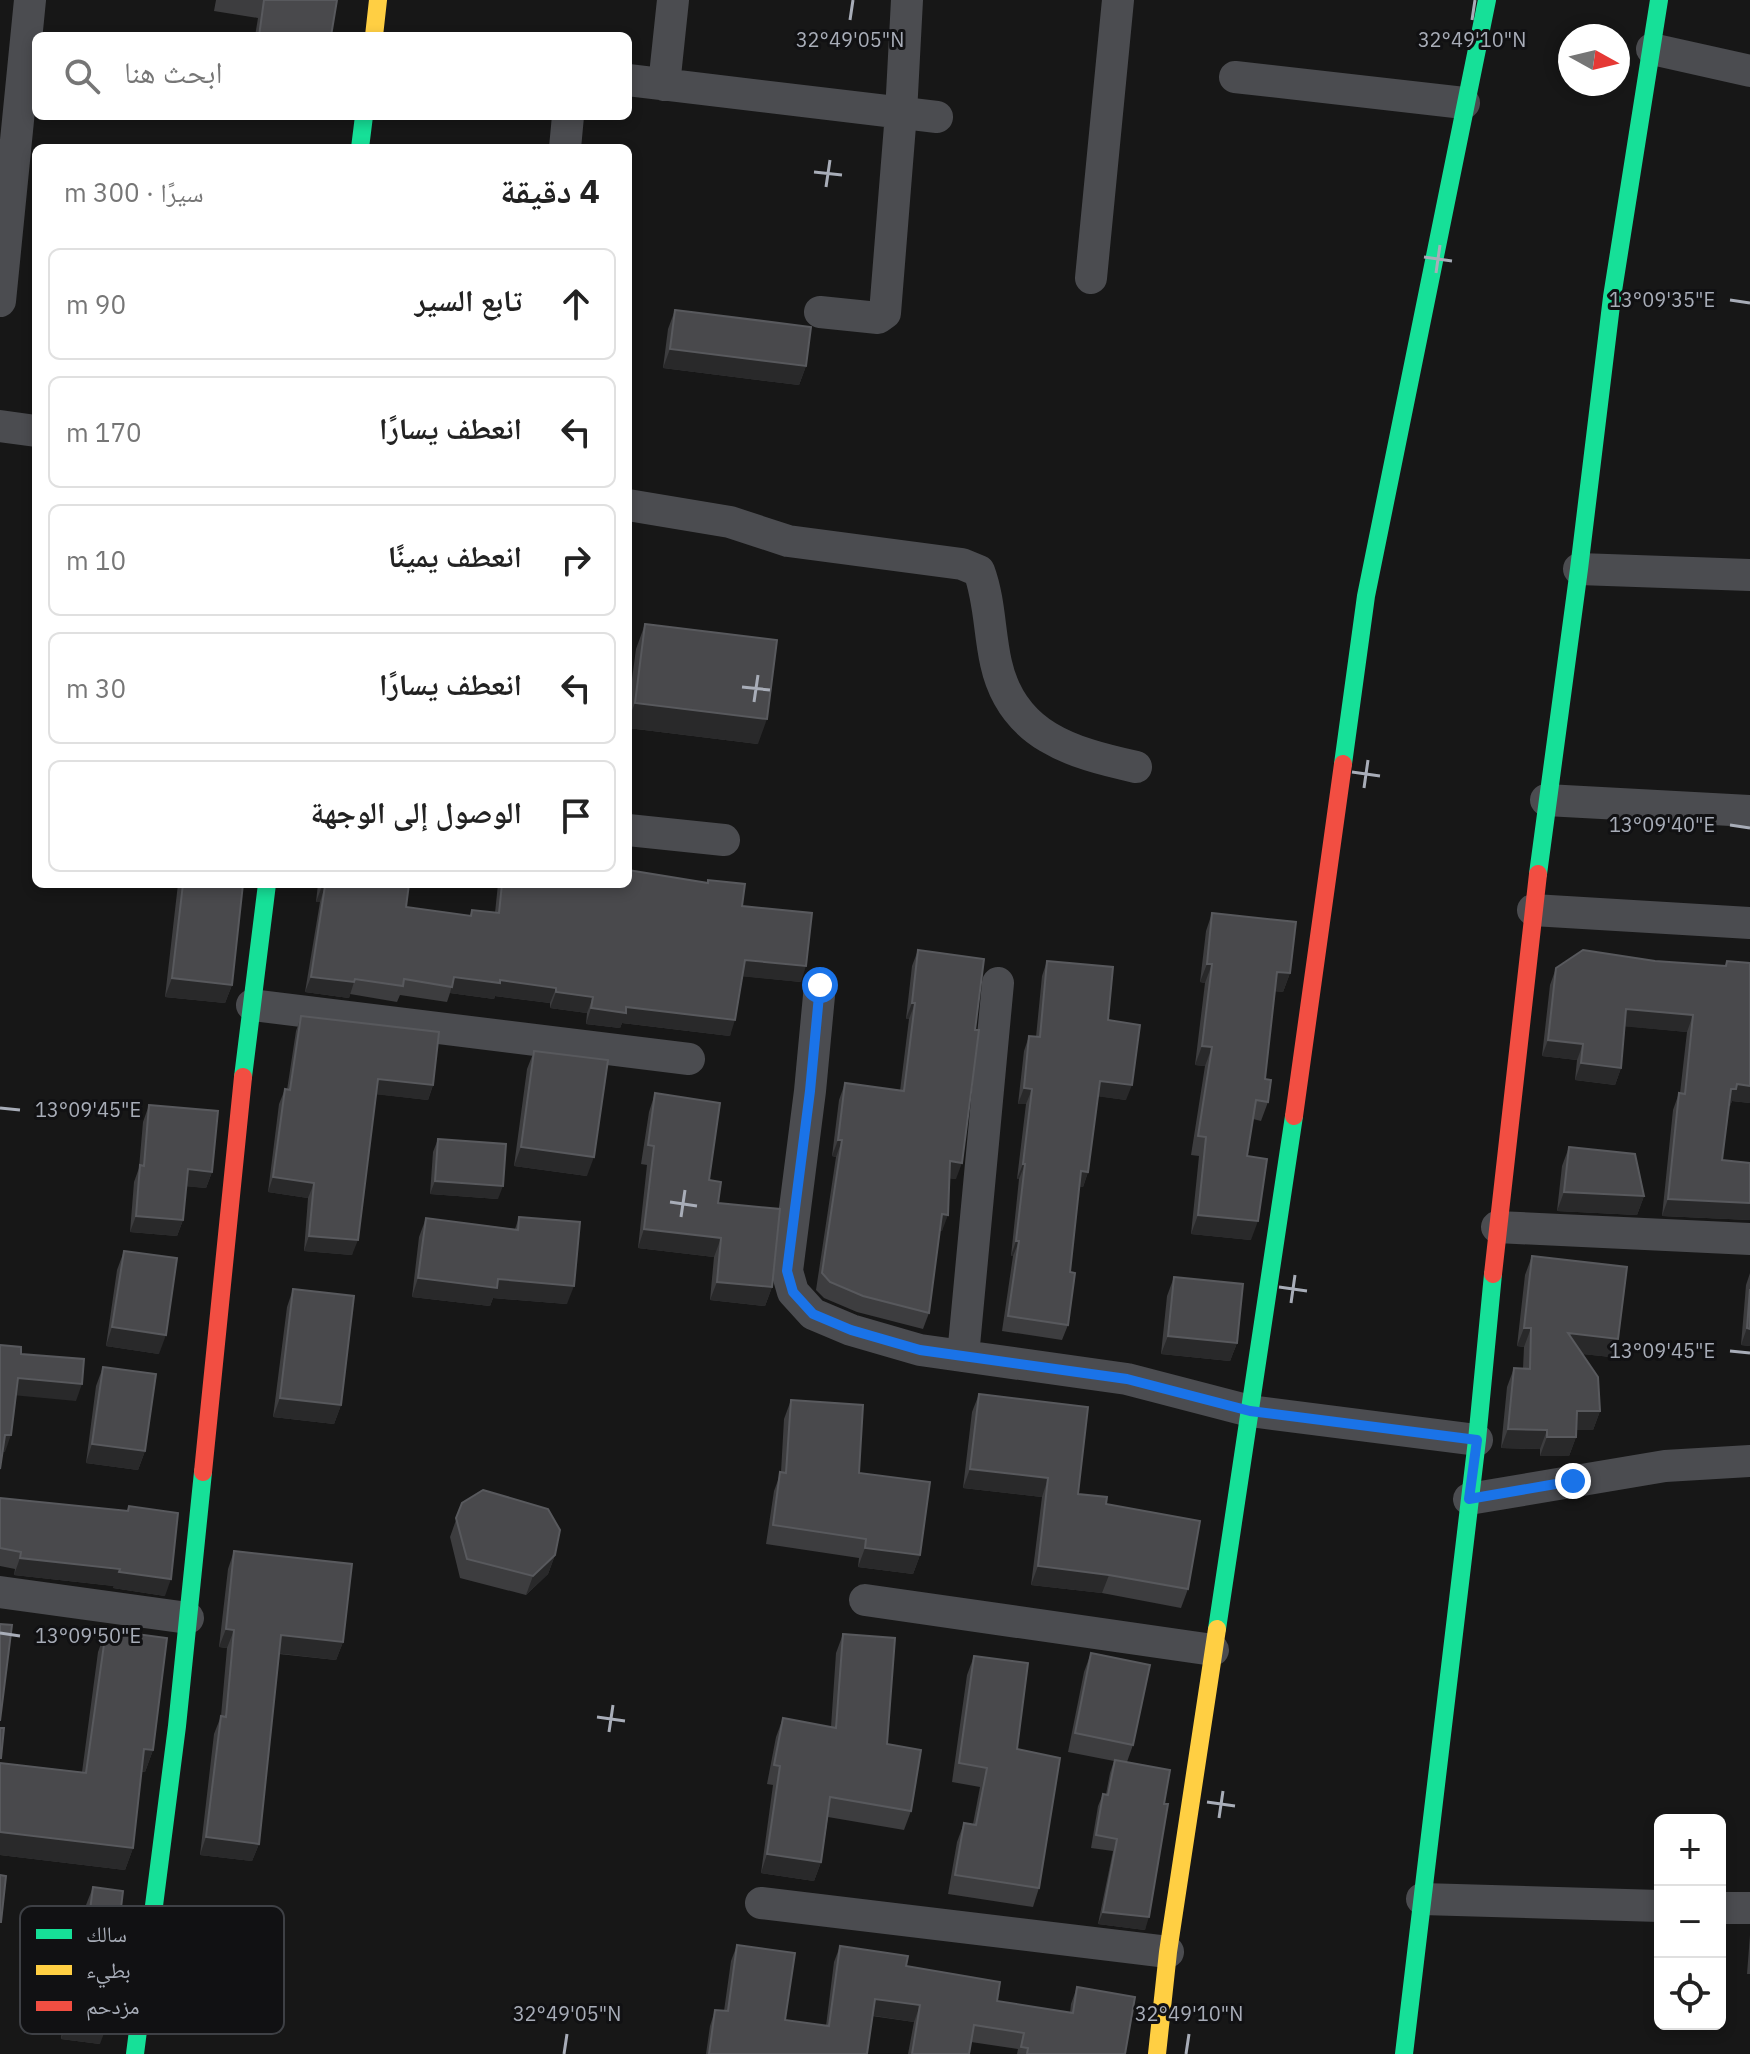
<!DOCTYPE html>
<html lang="ar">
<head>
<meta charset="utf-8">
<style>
  body { margin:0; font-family:"IBM Plex Sans","Noto Naskh Arabic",sans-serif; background:#f2f2f2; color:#222; direction:rtl }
  .controls { position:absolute; right:24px; bottom:24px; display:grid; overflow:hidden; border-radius:12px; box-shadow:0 4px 12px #0003 }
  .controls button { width:72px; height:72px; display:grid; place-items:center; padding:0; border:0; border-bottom:2px solid #e0e0e0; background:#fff; color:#222; font:40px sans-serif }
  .compass { position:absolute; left:1558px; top:24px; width:72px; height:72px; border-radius:50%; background:#fff; box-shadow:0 4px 12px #0003; rotate:98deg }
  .stop { position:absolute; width:24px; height:24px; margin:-18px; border:6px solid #1a73e8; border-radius:50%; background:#fff }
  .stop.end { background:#1a73e8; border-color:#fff; box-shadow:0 2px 8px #0008 }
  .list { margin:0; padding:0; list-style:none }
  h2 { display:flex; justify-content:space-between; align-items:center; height:104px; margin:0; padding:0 32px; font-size:34px }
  h2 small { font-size:26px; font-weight:400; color:#767676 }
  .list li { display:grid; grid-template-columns:52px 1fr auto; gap:24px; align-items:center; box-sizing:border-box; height:112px; margin:0 16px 16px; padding:0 16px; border:2px solid #e0e0e0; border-radius:12px }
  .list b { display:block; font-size:30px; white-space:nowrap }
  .list em { font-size:26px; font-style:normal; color:#767676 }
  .icon { flex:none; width:44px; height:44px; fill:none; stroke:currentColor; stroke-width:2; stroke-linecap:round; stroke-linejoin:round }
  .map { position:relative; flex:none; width:1750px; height:2054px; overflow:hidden; direction:ltr }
  .search { position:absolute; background:#fff; box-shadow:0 4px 12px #0003; left:32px; top:32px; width:600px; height:88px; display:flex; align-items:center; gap:20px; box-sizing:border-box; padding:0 28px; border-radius:12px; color:#767676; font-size:30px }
  .panel { position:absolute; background:#fff; box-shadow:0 4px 12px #0003; left:32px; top:144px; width:600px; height:744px; border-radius:12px; direction:rtl }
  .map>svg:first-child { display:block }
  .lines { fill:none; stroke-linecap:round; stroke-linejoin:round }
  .street { stroke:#4b4c50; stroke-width:32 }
  .fast { stroke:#16e098; stroke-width:18 }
  .slow { stroke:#ffcf43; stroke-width:18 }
  .jam { stroke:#f24e42; stroke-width:18 }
  .wall { fill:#3d3d3f }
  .shaded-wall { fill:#29292a }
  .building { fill:#49494c; stroke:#58595d; stroke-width:2 }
  .route { stroke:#1a73e8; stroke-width:10 }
  .ticks { fill:none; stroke:#a8adb8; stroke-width:3 }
  .key { fill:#111113; stroke:#3e4045; stroke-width:2 }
  .key-label { font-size:22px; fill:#a8adb8 }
  .ticks-label { font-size:20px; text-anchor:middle; fill:#a8adb8; stroke:#111113; stroke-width:6; stroke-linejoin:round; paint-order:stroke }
</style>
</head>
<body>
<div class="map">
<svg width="1750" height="2054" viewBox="0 0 1750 2054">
  <rect width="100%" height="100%" fill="#171717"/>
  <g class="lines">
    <path class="street" d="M1652 49 1750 71
      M1235 77 1464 103
      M628 80 937 117
      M664 85 673 0
      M565 148 568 116
      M1091 278 1118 0
      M0 301 30 0
      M820 312 878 318 885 313 901 113 907 0
      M0 426 36 431
      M628 505 730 522 788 541 962 564 979 571C990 601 989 632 996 663 1012 736 1072 753 1136 767
      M1579 569 1750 575
      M1546 800 1750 811
      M628 830 724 840
      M1533 910 1750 923
      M820 985 810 1091 787 1271 793 1292 813 1314 851 1330 920 1350 1127 1379 1250 1411 1477 1440
      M252 1005 689 1059
      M1497 1227 1750 1239
      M963 1356 998 983
      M1469 1499 1665 1466 1750 1461
      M0 1592 188 1618
      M865 1600 1213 1650
      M1422 1899 1660 1906
      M761 1903 1168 1952
      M1720 1908H1750"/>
    <path class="fast" d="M360 148 364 116
      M1343 764 1366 596 1487 0
      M1538 874 1579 569 1612 297 1659 0
      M243 1077 267 884
      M1217 1629 1294 1116
      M135 2054 177 1726 203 1472
      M1404 2054 1477 1440 1493 1274"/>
    <path class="slow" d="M374 36 378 0
      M1157 2054 1168 1952 1217 1629"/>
    <path class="jam" d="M1294 1116 1343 764
      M1493 1274 1538 874
      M203 1472 243 1077"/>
  </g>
  <path class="wall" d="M216 0H337L331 36H255L258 18 214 11Z
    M675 310 806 366 799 385 663 368 668 329Z
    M645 624 758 744 628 728V709L636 649Z
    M708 880 742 906 801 982 742 976 730 1036 622 1023 620 1028 586 1024 587 1013 550 1008V1003L495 996 494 999 450 993 447 1002 400 995 397 1002 350 994 349 998 305 992 320 902H316L318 884H409L406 907 470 916 472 910 495 913 498 884 707 883Z
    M178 884H243L232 985 225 1003 165 997Z
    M1212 913 1290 973 1283 992 1275 991 1265 1079 1268 1102 1261 1121 1253 1119 1247 1156 1251 1240 1191 1234 1199 1156 1191 1155 1205 1066 1195 1065 1205 983 1200 982 1206 931Z
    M918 950 956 1179 949 1178 942 1231H940L929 1313 923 1329 857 1312 824 1298 816 1290 836 1157 832 1156 839 1100 845 1083 900 1091 909 1019H906L912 966Z
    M1047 961 1108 1020 1126 1100 1098 1096 1088 1172 1083 1187 1079 1186 1070 1272 1068 1325 1062 1340 1002 1331 1013 1256H1011L1019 1179H1017L1026 1104H1018L1024 1051 1029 1036 1036 1037 1042 976Z
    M1727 961 1750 963V1103L1732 1101 1730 1106H1729L1722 1160 1750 1163V1220L1662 1216 1673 1110 1679 1093H1680L1687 1032 1625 1026 1621 1068 1615 1085 1575 1080 1577 1060 1542 1056 1550 985 1556 968 1725 966Z
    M301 1016 433 1085 428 1100 376 1094 352 1255 304 1251 308 1198 268 1192 279 1104 285 1089 287 1090 296 1031Z
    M534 1051 587 1176 514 1166 527 1069Z
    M655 1093 709 1180 718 1203 772 1287 765 1306 710 1300 714 1257 638 1248 647 1165 641 1164 649 1112Z
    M149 1105 212 1172 206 1188 186 1186 183 1220 177 1236 130 1232 134 1182 139 1168 143 1122Z
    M438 1139 498 1199 430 1194 433 1152Z
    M1569 1147 1644 1196 1637 1215 1557 1211 1562 1166Z
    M519 1217 567 1304 493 1298 490 1306 412 1297 419 1237 426 1218 515 1229Z
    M124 1251 159 1354 106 1346 117 1270Z
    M1532 1256 1618 1339 1611 1357 1583 1354 1600 1411 1593 1430H1576V1437L1569 1456H1540V1449L1501 1448 1507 1387 1514 1368H1523L1524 1347 1517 1346 1525 1275Z
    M1750 1273V1346L1741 1345 1746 1285Z
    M1174 1277 1237 1343 1230 1361 1161 1354 1167 1296Z
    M293 1289 341 1405 334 1424 273 1417 287 1307Z
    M103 1367 145 1451 138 1470 86 1463 96 1386Z
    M979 1394 1078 1494 1188 1589 1181 1608 1102 1593 1031 1585 1042 1497 963 1488 972 1412Z
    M791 1400 859 1473 920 1555 913 1574 858 1567 859 1558 766 1544 774 1491 781 1472 784 1419Z
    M0 1498 127 1511 129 1506 165 1596 113 1588 114 1586 14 1575 15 1569 0 1566Z
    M462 1503 555 1555 548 1574 526 1595 460 1578 450 1537Z
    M234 1551 343 1642 336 1660 279 1654 259 1844 252 1861 200 1855 214 1734 221 1716 227 1648 219 1647 228 1569Z
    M106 1630 153 1750 145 1772H141L133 1848 125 1870 0 1855V1763L82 1772 98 1652Z
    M843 1634 887 1744 911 1811 904 1830 828 1817 821 1862 814 1881 761 1873 773 1785 767 1784 776 1737 783 1718 831 1727 836 1653Z
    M1091 1653 1133 1745 1127 1762 1164 1804 1145 1930 1098 1924 1113 1851 1091 1848 1098 1806 1103 1794H1106L1110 1773 1114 1761 1068 1752 1084 1672Z
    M974 1656 1017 1749 1039 1888 1033 1907 948 1894 957 1842 964 1823 973 1824 980 1787 952 1782 967 1675Z
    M93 1887 100 2044 61 2039 68 1982 75 1964H79L86 1905Z
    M189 1934 234 1971 183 1968 184 1947Z
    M1750 1935V1974H1747Z
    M737 1945 785 2020 826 2026 834 1962 840 1946 906 1966 997 2001 1070 2013 1071 2004 1077 1987 1125 2054H1017L1018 2049 971 2042 969 2054H908L914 2022 872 2016 867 2054H706L710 2026 715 2010 724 2011 731 1961Z"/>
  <path class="shaded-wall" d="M670 349 806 366 799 385 663 368Z
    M635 703 767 719 758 744 628 728V721Z
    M322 886H325L320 902H316Z
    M745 960 806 966 801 982 739 976Z
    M1207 964H1212L1205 983 1200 982Z
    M1277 972 1290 973 1283 992 1270 991Z
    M311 977 354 982 349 998 305 992Z
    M454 977 500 980 556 988 550 1003 495 996 494 999 450 993Z
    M172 978 232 985 225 1003 165 997Z
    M556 992 593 997 587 1013 550 1008Z
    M912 1003H915L909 1019H906Z
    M626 1007 735 1020 730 1036 622 1023 620 1028 586 1024 591 1008Z
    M1626 1009 1693 1015 1687 1032 1620 1026Z
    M1548 1040 1583 1044 1577 1060 1542 1056Z
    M1202 1046 1212 1047 1205 1066 1195 1065Z
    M1581 1063 1621 1068 1615 1085 1575 1080Z
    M378 1079 433 1085 428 1100 373 1094Z
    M1100 1081 1132 1085 1126 1100 1095 1096Z
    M1737 1084 1750 1086V1103L1732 1101 1730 1106 1724 1105 1731 1089Z
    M1024 1088 1032 1089 1026 1104H1018Z
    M838 1140H842L836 1157 832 1156Z
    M521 1147 594 1157 587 1176 514 1166Z
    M950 1161 962 1163 956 1179 944 1178Z
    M1023 1164H1025L1019 1179H1017Z
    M188 1169 212 1172 206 1188 182 1186Z
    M1081 1171 1088 1172 1083 1187 1075 1186Z
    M273 1177 314 1183 308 1198 268 1192Z
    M435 1181 503 1186 498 1199 430 1194Z
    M1564 1192 1644 1196 1637 1215 1557 1211Z
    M1668 1199 1750 1203V1220L1662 1216Z
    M942 1214 948 1215 942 1231 936 1230Z
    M1198 1215 1258 1221 1251 1240 1191 1234Z
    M136 1216 183 1220 177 1236 130 1232Z
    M644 1229 721 1238 714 1257 638 1248Z
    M309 1236 358 1240 352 1255 304 1251Z
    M1016 1241H1019L1013 1256H1011Z
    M418 1278 498 1279 574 1286 567 1304 493 1298 490 1306 412 1297Z
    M717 1282 772 1287 765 1306 710 1300Z
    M112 1327 166 1335 159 1354 106 1346Z
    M1524 1328H1531L1524 1347 1517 1346Z
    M1747 1328 1750 1329V1346L1741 1345Z
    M1568 1333 1618 1339 1611 1357 1562 1352Z
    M1168 1336 1237 1343 1230 1361 1161 1354Z
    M18 1378 82 1384 76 1401 12 1395Z
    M280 1398 341 1405 334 1424 273 1417Z
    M1577 1411H1600L1593 1430H1570Z
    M1508 1429 1547 1430 1540 1449 1501 1448Z
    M5 1435H11L5 1452H0Z
    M1547 1437H1576L1569 1456H1540Z
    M92 1444 145 1451 138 1470 86 1463Z
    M970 1469 1048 1478 1042 1497 963 1488Z
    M865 1548 920 1555 913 1574 858 1567Z
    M555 1555 548 1574 526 1595 533 1576Z
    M20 1558 120 1569 114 1586 14 1575Z
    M1038 1566 1109 1575 1102 1593 1031 1585Z
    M119 1572 171 1579 165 1596 113 1588Z
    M226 1629 234 1630 227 1648 219 1647Z
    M281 1635 343 1642 336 1660 275 1653Z
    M144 1749 153 1750 145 1772 136 1771Z
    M0 1832 133 1848 125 1870 0 1855Z
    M206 1837 259 1844 252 1861 200 1855Z
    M767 1854 821 1862 814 1881 761 1873Z
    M1103 1912 1149 1917 1145 1930 1098 1924Z
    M188 1956 239 1958 234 1971 183 1968Z
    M875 1999 920 2005 914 2022 869 2015Z
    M68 2020 107 2025 100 2044 61 2039Z"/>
  <path class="building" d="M264 0H337L331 36H259Z
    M675 310 811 327 806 366 670 349Z
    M645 624 777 640 767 719 635 703Z
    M628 870 708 883V880L745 884 742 906 812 913 806 966 745 960 735 1020 626 1007V1013L591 1008 593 997 556 992V988L500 980V983L454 977 452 987 404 979 403 986 355 979 354 982 311 977 325 886H322V884H409L406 907 471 916 472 910 499 913 502 884H628Z
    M183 884H243L232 985 172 978Z
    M1212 913 1296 922 1290 973 1277 972 1265 1079 1271 1080 1268 1102 1256 1100 1247 1156 1267 1159 1258 1221 1198 1215 1206 1137 1198 1136 1212 1047 1202 1046 1212 964H1207Z
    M918 950 984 959 975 1030H979L962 1163 950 1161 948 1215 942 1214 929 1313 863 1296 830 1282 822 1273 842 1140H838L845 1083 904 1091 915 1003H912Z
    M1583 950 1655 961 1726 966 1727 961 1750 963V1086L1737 1084 1736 1089H1731L1722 1160 1750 1163V1203L1668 1199 1679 1093 1685 1094 1693 1015 1626 1009 1621 1068 1581 1063 1583 1044 1548 1040 1556 968Z
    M1047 961 1113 967 1108 1020 1140 1025 1132 1085 1100 1081 1088 1172 1081 1171 1070 1272 1075 1273 1068 1325 1008 1316 1019 1241H1016L1025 1164H1023L1032 1089 1024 1088 1029 1036 1040 1037Z
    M301 1016 439 1032 433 1085 378 1079 358 1240 309 1236 314 1183 273 1177 285 1089 290 1090Z
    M534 1051 608 1060 594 1157 521 1147Z
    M655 1093 720 1103 709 1180 721 1182 718 1203 780 1209 772 1287 717 1282 721 1238 644 1229 654 1146 648 1145Z
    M149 1105 218 1111 212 1172 188 1169 183 1220 136 1216 140 1165 144 1166Z
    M438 1139 506 1144 503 1186 435 1181Z
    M1569 1147 1635 1154 1644 1196 1564 1192Z
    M519 1217 580 1222 574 1286 498 1279 497 1288 418 1278 426 1218 518 1230Z
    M124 1251 177 1258 166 1335 112 1327Z
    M1532 1256 1627 1267 1618 1339 1568 1333 1598 1377 1600 1411H1577L1576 1437H1547V1430L1508 1429 1514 1368 1530 1369 1531 1328H1524Z
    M1174 1277 1243 1284 1237 1343 1168 1336Z
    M293 1289 354 1296 341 1405 280 1398Z
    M1750 1289V1329L1747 1328Z
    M0 1345 21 1347V1354L84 1359 82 1384 18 1378 11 1435H5L0 1469Z
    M103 1367 156 1374 145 1451 92 1444Z
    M979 1394 1088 1407 1078 1494 1107 1497 1106 1504 1200 1521 1188 1589 1109 1575 1038 1566 1048 1478 970 1469Z
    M791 1400 863 1405 859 1473 930 1482 920 1555 865 1548 866 1539 773 1525 780 1472 786 1473Z
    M483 1490 548 1509 560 1530 555 1555 533 1576 467 1559 456 1518 462 1503Z
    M0 1498 128 1511 129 1506 178 1513 171 1579 119 1572 120 1569 20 1558 21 1552 0 1548Z
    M234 1551 352 1564 343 1642 281 1635 259 1844 206 1837 221 1716 226 1717 234 1630 226 1629Z
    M0 1624 12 1625 0 1721Z
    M106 1630 167 1638 153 1750 144 1749 133 1848 0 1832V1763L86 1773Z
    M843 1634 895 1638 887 1744 921 1750 911 1811 830 1797 821 1862 767 1854 780 1766 774 1765 783 1718 836 1728Z
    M1091 1653 1150 1665 1133 1745 1075 1733Z
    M974 1656 1028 1663 1017 1749 1060 1758 1039 1888 955 1875 964 1823 976 1825 987 1768 959 1763Z
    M0 1728H4L1 1758H0Z
    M1115 1760 1170 1770 1164 1804H1168L1149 1917 1103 1912 1117 1839 1096 1835 1103 1794 1108 1795Z
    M0 1875 6 1876 1 1922H0Z
    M93 1887 123 1891 107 2025 68 2020 75 1964H83Z
    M737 1945 795 1953 785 2020 829 2026 840 1946 908 1956 906 1966 1000 1982 997 2001 1073 2013 1077 1987 1135 1997 1125 2054H1027L1028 2048 1021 2047 1024 2033 974 2025 969 2054H912L920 2005 875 1999 867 2054H709L715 2010 728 2011Z"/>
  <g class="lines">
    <path class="route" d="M820 985 810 1091 787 1271 793 1292 813 1314 851 1330 920 1350 1127 1379 1250 1411 1477 1440 1469 1499 1573 1481"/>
  </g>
  <path class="ticks" d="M850 20 853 0M1472 20 1475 0M814 172 842 175M826 187 830 160M1424 257 1452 261M1436 273 1440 245M1730 300 1750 303M742 687 770 690M754 702 758 675M1352 772 1380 776M1364 788 1368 760M1730 825 1750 828M0 1108 20 1110M670 1202 697 1206M681 1217 685 1190M1279 1287 1307 1291M1291 1303 1295 1275M1730 1351 1750 1353M0 1633 20 1636M597 1717 625 1721M609 1732 613 1705M1207 1802 1235 1806M1219 1818 1223 1791M564 2054 567 2034M1186 2054 1189 2034"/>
  <rect x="20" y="1906" width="264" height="128" rx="12" class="key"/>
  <rect x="36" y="1929" width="36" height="10" fill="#16e098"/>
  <rect x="36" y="1965" width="36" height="10" fill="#ffcf43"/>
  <rect x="36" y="2001" width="36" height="10" fill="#f24e42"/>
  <g class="key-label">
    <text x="86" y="1942">سالك</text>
    <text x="86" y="1978">بطيء</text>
    <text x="86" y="2014">مزدحم</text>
  </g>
  <g class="ticks-label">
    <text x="850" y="47">32°49'05"N</text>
    <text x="1472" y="47">32°49'10"N</text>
    <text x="1662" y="307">13°09'35"E</text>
    <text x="1662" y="832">13°09'40"E</text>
    <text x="88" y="1117">13°09'45"E</text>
    <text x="1662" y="1358">13°09'45"E</text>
    <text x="88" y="1643">13°09'50"E</text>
    <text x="567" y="2021">32°49'05"N</text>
    <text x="1189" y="2021">32°49'10"N</text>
  </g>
</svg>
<div class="controls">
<button>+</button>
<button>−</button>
<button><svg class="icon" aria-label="locate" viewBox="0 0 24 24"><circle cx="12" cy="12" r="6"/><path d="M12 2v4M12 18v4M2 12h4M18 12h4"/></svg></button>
</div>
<svg class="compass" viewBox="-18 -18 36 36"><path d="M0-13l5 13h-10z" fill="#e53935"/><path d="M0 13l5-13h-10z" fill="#767676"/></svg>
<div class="stop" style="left:820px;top:985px"></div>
<div class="stop end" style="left:1573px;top:1481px"></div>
<div class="search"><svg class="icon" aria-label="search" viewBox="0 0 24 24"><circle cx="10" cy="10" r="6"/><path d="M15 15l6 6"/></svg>ابحث هنا</div>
<section class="panel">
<h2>4 دقيقة<small>سيرًا · 300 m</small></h2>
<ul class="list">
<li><svg class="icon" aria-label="ahead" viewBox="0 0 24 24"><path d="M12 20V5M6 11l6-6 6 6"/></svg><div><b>تابع السير</b></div><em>90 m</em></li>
<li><svg class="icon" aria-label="left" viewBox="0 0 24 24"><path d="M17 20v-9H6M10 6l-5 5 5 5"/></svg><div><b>انعطف يسارًا</b></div><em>170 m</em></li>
<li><svg class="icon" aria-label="right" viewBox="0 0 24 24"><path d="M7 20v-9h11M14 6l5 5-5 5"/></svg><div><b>انعطف يمينًا</b></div><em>10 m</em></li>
<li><svg class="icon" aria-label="left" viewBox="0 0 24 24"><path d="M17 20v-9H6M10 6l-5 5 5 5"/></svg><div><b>انعطف يسارًا</b></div><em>30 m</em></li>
<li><svg class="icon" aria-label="arrive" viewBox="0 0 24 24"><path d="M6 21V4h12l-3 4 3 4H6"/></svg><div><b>الوصول إلى الوجهة</b></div></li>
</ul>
</section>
</div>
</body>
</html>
